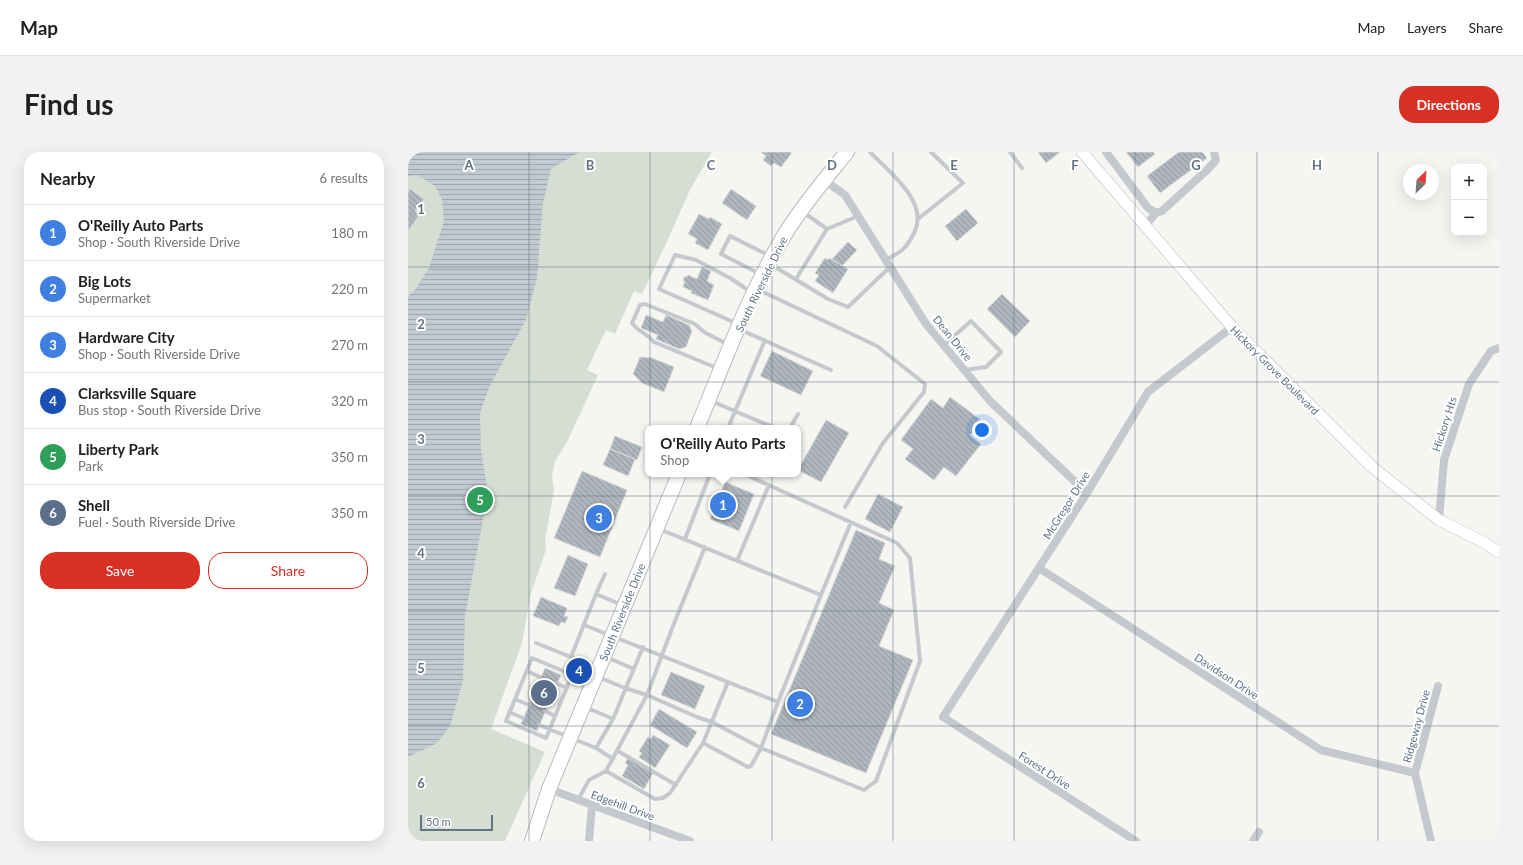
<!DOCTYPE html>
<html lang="en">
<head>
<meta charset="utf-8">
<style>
  body { margin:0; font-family:Lato,sans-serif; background:#f2f2f2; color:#202124 }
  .controls { position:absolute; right:12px; top:12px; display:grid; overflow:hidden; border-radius:8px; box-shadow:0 4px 16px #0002 }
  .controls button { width:36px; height:36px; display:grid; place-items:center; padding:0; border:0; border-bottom:1px solid #e0e0e0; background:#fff; color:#202124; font:20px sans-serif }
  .compass { position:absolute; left:995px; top:12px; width:36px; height:36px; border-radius:50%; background:#fff; box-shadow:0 4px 16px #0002; rotate:25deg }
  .scale { position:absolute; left:12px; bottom:10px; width:73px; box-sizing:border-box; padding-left:4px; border:2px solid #637285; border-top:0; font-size:11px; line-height:14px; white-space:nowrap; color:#637285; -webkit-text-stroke:3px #fff; paint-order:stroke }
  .you { position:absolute; left:574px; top:278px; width:14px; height:14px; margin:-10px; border:3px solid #fff; border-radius:50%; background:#1a73e8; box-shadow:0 0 0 6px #1a73e833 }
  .badge { display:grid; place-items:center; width:26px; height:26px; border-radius:50%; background:#d93025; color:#fff; font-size:13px; font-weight:700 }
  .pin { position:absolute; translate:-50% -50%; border:2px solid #fff; box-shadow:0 1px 4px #0006 }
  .popup { position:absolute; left:237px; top:273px; width:156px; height:52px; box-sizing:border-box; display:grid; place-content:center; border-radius:8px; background:#fff; filter:drop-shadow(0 1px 3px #0005); font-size:13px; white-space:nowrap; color:#757577 }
  .popup b { font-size:15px; color:#202124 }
  .popup::after { content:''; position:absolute; left:50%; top:100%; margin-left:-8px; border:8px solid transparent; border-top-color:#fff }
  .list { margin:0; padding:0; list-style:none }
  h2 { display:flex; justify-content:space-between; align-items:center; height:52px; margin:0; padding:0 16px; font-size:17px }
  h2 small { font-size:13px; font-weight:400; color:#757577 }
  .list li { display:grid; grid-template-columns:26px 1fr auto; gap:12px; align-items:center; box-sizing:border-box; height:56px; padding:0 16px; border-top:1px solid #e0e0e0 }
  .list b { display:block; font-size:15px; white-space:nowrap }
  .list p { margin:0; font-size:13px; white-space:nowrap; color:#757577 }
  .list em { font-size:13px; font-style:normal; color:#757577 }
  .actions { display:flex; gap:8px; padding:12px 16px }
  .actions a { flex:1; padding:9px 0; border:1px solid #d93025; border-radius:16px; text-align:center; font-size:14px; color:#d93025 }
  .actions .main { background:#d93025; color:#fff }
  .map { position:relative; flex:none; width:1091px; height:689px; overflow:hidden; border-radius:16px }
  header { display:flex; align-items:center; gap:24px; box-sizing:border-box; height:56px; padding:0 20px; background:#fff; border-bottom:1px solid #e0e0e0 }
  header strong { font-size:19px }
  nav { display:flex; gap:22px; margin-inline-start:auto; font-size:14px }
  .intro { display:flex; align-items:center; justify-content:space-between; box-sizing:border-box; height:96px; padding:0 24px }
  h1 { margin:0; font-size:28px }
  .button { padding:10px 18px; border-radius:16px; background:#d93025; color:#fff; font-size:14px; font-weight:700 }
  main { display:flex; gap:24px; padding:0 24px }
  aside { flex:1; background:#fff; border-radius:16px; box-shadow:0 4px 16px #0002 }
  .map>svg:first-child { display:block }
  .park { fill:#d6ded3 }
  .water { fill:url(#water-rules) }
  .building { fill:url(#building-back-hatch); stroke:#d7d7d5 }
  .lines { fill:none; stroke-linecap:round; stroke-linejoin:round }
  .secondary-casing { stroke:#babdc2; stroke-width:12 }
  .highway-casing { stroke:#b7babe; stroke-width:16 }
  .lane { stroke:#c5c8cc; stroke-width:4 }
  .street { stroke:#c5c8cc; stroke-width:8 }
  .secondary { stroke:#fff; stroke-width:11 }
  .highway { stroke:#fff; stroke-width:14 }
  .grid { fill:none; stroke:#637285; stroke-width:1; stroke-opacity:0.55 }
  .labels { text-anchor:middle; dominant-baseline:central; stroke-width:4; stroke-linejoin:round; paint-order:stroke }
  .street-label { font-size:11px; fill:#637285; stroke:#fff }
  .grid-label { font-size:13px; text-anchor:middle; font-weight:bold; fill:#637285; stroke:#fff; stroke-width:4; stroke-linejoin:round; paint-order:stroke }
</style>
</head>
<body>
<header>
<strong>Map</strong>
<nav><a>Map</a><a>Layers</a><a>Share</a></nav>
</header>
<div class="intro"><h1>Find us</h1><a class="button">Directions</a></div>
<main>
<aside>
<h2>Nearby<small>6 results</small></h2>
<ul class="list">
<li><span class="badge" style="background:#3f7fe0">1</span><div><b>O'Reilly Auto Parts</b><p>Shop · South Riverside Drive</p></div><em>180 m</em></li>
<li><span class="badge" style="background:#3f7fe0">2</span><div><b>Big Lots</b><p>Supermarket</p></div><em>220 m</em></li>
<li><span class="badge" style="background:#3f7fe0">3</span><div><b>Hardware City</b><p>Shop · South Riverside Drive</p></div><em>270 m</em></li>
<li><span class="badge" style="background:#1a4fb4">4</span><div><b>Clarksville Square</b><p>Bus stop · South Riverside Drive</p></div><em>320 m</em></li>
<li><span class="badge" style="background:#2e9e5b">5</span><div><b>Liberty Park</b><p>Park</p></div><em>350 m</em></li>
<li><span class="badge" style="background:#5c6f8a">6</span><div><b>Shell</b><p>Fuel · South Riverside Drive</p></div><em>350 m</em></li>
</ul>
<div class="actions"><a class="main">Save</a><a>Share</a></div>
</aside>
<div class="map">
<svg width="1091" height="689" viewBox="0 0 1091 689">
  <defs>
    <pattern id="water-rules" width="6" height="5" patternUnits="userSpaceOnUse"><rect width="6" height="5" fill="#c1cad0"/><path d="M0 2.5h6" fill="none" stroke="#a0a8ae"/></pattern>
    <pattern id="building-back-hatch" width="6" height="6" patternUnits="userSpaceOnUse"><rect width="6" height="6" fill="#b0b6bd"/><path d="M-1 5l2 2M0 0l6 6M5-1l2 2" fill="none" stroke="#93989f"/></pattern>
  </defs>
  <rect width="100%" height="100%" fill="#f5f6f2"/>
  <path class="park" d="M172 0H304L282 38 257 94 234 142 226 139 207 182 198 178 179 218 190 223 159 290 147 309 144 324 146 338 137 389 138 398 123 441 114 491 83 577 137 600 97 689H0V25L9 23 143 17Z"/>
  <path class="water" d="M0 0H172L143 17 135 51 129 126 118 168 82 233 72 261 73 298 80 341 57 464 55 529 42 574 29 591 0 605V144L7 138 21 116 36 69 34 48 27 34 9 23 0 25Z"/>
  <path class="building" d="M353 0H383V2L373 15 366 11 363 14 355 8 358 4Z
    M630 0H652L638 11Z
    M718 0H745L747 2 730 15Z
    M771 0H794L799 6 752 41 739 24Z
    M2 37 16 47 7 59 12 62 0 79V40Z
    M323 37 348 54 339 68 314 51Z
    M558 57 570 71 549 89 537 74Z
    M291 62 301 67 302 65 314 72 300 98 287 91 289 87 280 82Z
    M440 90 449 98 434 114 424 107Z
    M417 106 420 108 421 106 440 117 425 141 407 129 411 123 407 121Z
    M294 115 303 119 299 129 306 133 300 148 283 141 284 139 275 135 277 129H275L277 124 279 125 280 123 289 127Z
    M594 142 622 169 607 185 579 157Z
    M238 163 255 170 258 163 281 173 284 179 278 195 271 197 248 187 250 183 233 176Z
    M364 199 405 219 393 243 352 224Z
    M232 205 244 206 266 215 256 240 234 231 225 222Z
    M542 245 573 268 562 283 573 292 548 324 536 315 526 328 497 307 505 297 493 288 523 247 535 256Z
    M418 268 441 281 413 330 390 318Z
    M207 284 234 295 229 308 202 297Z
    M202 297 227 307 220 324 195 313Z
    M174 319 219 338 192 405 146 386Z
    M317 330 346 342 331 379 302 367Z
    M470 342 495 355 482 380 457 367Z
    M448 378 477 391 471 407 487 414 471 451 486 458 471 494 505 508 458 621 363 582Z
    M160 403 180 412 167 444 146 436Z
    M133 445 159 456 156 464 160 465 157 471 153 470 151 474 125 464Z
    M137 516 153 523 129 579 113 572Z
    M263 520 297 534 287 557 253 543Z
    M251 557 289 580 279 596 242 573Z
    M245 583 262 593 247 616 231 605 234 601 231 599 240 585 243 587Z
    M220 606 245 621 236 637 214 624 220 613 217 611Z"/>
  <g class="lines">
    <g class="secondary-casing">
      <path id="secondary" d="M674 0 824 175 964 315 1031 368 1075 390 1091 400"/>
    </g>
    <g class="highway-casing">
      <path id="highway" d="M289 276C316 211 340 143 377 82 395 53 418 26 439 0
        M124 689 141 637 271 322"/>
    </g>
    <path class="lane" d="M462 0C481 20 522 50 506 81 498 97 494 99 478 108
      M602 0 614 16
      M395 60 419 77
      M510 67 555 31 523 0
      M362 112 420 147 440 155 482 115
      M352 122 313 102 322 84 362 104
      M388 127 419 77 450 64
      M351 138 469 194 517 232 516 240 475 291 437 355
      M330 172 251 137 267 103 288 108 322 126 343 140
      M333 178 423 218
      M536 193 563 169 593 200 578 215 557 218
      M311 217 246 190C240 182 229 179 224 171L232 153 237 152 287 172 296 180 321 193
      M303 249 367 276
      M320 276 357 188
      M382 276 390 262
      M277 387 302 322
      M329 409 361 333
      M188 442 197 422
      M413 443 443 370
      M176 473 370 550 413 443 251 377
      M128 491 163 505
      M198 505 226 517
      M189 515 163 505 188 442 214 453
      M119 519 132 525
      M164 523 138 586 98 569 124 506 182 530
      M190 525 217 536 239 543 289 565 304 570 353 596 370 550
      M148 531 159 536
      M107 547 121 553
      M177 555 205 567
      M137 559 147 564
      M101 560 115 566
      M131 573 188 596
      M295 591 320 530
      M210 599 268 633
      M205 607 188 596 205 567 235 495
      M198 619 247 647 255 646 262 641 295 591 340 615 343 614 353 596 456 638 468 629 512 509 502 406 489 391 336 322
      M170 648 181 628 198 619 239 543 265 474 297 395"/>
    <path class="street" d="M698 0 740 56 748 61
      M416 28 437 43 518 172 582 249 679 341
      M737 74 748 61 754 59 799 18 808 8 806 0
      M1031 368 1036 308 1061 232 1083 199 1091 196
      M631 416 913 598 1007 621
      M141 637 282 689
      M181 689 184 654
      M728 689 535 565 679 341 740 240 824 175
      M845 689 851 680
      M1023 689 1007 621 1030 534"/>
    <use href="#secondary" class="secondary"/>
    <use href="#highway" class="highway"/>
  </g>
  <path class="grid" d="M121 0V689M242 0V689M364 0V689M485 0V689M606 0V689M727 0V689M849 0V689M970 0V689M0 115H1091M0 230H1091M0 344H1091M0 459H1091M0 574H1091"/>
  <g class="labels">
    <g class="street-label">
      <text transform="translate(353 132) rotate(-64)">South Riverside Drive</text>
      <text transform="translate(545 186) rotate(51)">Dean Drive</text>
      <text transform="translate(867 218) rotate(45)">Hickory Grove Boulevard</text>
      <text transform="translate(1036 272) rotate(-72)">Hickory Hts</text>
      <text transform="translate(658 353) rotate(-58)">McGregor Drive</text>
      <text transform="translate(214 460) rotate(-68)">South Riverside Drive</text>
      <text transform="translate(819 524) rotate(33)">Davidson Drive</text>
      <text transform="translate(1008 574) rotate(-75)">Ridgeway Drive</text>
      <text transform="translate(637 618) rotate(33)">Forest Drive</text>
      <text transform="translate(215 653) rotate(20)">Edgehill Drive</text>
    </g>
  </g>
  <g class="grid-label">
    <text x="61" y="18">A</text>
    <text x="182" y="18">B</text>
    <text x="303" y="18">C</text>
    <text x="424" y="18">D</text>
    <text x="546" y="18">E</text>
    <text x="667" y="18">F</text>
    <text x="788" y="18">G</text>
    <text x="909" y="18">H</text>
    <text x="13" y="62">1</text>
    <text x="13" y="177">2</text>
    <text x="13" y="292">3</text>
    <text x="13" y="406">4</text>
    <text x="13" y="521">5</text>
    <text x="13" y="636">6</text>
  </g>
</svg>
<div class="controls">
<button>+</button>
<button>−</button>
</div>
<svg class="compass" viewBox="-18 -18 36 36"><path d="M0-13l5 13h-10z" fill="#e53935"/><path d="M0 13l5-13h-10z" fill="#757577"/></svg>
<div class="scale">50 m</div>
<div class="you"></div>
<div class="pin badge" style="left:315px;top:353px;background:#3f7fe0">1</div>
<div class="popup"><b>O'Reilly Auto Parts</b>Shop</div>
<div class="pin badge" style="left:392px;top:552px;background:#3f7fe0">2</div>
<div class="pin badge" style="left:191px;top:366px;background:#3f7fe0">3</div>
<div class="pin badge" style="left:171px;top:519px;background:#1a4fb4">4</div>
<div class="pin badge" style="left:72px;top:348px;background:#2e9e5b">5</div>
<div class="pin badge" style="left:136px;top:541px;background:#5c6f8a">6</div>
</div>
</main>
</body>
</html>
